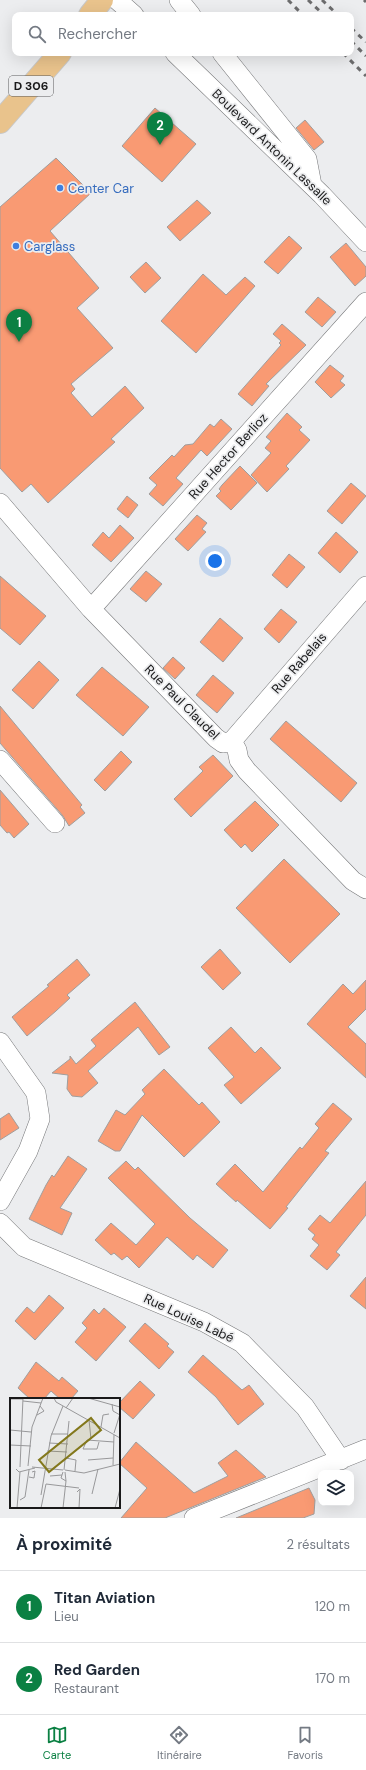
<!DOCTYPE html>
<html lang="fr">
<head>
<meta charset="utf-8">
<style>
  body { margin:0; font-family:"DM Sans",sans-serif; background:#f2f2f3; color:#1f2937 }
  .controls { position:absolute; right:12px; bottom:12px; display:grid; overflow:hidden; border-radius:8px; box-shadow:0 4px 16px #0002 }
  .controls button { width:36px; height:36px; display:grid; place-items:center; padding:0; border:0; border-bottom:1px solid #e0e1e3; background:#fff; color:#1f2937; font:20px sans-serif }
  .you { position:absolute; left:215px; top:561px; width:14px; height:14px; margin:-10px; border:3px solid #fff; border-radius:50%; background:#1a73e8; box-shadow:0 0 0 6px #1a73e833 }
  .badge { display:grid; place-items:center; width:26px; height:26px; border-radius:50%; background:#0b8043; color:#fff; font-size:13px; font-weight:700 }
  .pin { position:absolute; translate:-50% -33px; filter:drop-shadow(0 1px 2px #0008) }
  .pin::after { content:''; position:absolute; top:21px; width:14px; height:12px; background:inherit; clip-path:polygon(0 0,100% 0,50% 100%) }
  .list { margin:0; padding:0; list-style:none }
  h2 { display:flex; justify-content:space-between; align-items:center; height:52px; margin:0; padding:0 16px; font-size:17px }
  h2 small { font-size:13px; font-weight:400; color:#747a83 }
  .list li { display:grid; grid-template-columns:26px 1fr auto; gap:12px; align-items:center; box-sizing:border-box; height:72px; padding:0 16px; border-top:1px solid #e0e1e3 }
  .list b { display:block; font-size:15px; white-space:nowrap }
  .list p { margin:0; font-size:13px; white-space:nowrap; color:#747a83 }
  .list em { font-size:13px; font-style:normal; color:#747a83 }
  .icon { flex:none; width:22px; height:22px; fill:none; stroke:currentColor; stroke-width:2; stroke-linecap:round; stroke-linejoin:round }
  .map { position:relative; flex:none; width:366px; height:1518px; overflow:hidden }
  .search { position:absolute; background:#fff; box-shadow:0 4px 16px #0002; left:12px; right:12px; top:12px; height:44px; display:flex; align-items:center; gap:10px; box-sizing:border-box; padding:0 14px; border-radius:8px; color:#747a83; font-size:15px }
  .sheet { height:196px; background:#fff }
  nav { display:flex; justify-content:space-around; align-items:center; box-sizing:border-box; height:56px; border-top:1px solid #e0e1e3; background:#fff; font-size:11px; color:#747a83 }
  nav a { display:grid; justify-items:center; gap:2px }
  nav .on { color:#0b8043 }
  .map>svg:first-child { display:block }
  .building { fill:#f99a73; stroke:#a09e9d }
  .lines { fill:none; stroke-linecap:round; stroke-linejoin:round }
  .minor-casing { stroke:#77787a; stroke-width:20 }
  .primary-casing { stroke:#c8c8c8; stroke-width:24 }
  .minor { stroke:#fff; stroke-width:19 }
  .primary { stroke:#e9c38c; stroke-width:22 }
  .rail { stroke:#6c6c6d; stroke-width:3; stroke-dasharray:5 5; stroke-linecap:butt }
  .shop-dot { fill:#3f7fe0; stroke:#ecedef; stroke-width:1.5 }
  .labels { text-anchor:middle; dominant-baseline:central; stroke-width:3.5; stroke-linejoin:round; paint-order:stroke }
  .shield { fill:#ecedef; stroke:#58595a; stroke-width:1 }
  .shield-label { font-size:12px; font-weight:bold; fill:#19191a }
  .street-label { font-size:13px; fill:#19191a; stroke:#ecedef }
  .shop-label { font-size:13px; fill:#366cbe; stroke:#ecedef; text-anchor:start }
  .inset-road { fill:none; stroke:#98989a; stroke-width:1 }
  .view { fill:#83781c; fill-opacity:0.15; stroke:#83781c; stroke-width:2 }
  .inset-edge { fill:none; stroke:#19191a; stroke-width:2 }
</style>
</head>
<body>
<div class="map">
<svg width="366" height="1518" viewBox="0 0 366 1518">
  <rect width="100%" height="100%" fill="#ecedef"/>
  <path class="building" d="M155 108 196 144 162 182 122 146Z
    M305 120 324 142 314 150 296 128Z
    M56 158 91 193 50 231 99 288 77 308 113 348 71 384 75 389 71 393 92 417 125 386 144 408 111 439 115 442 48 503 31 484 22 492 0 468V207Z
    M197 200 211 213 180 241 167 227Z
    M289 236 302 248 278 274 264 262Z
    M346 243 366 267V276L355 286 330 257Z
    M146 262 161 278 145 293 130 277Z
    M203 274 226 295 245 277 255 286 196 353 161 321Z
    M318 297 336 312 322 327 305 312Z
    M282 324 306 345 266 384 269 386 252 406 238 394 281 345 279 343 281 341 273 334Z
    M330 365 344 376 340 381 345 385 331 398 315 382Z
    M287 413 302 427 299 430 310 440 286 466 289 469 267 492 251 475 271 453 265 448 271 441 266 437Z
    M221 419 232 429 207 456 201 450 176 478 183 484 163 506 149 494 157 485 149 478 172 455 174 457 185 445 193 444 210 424 214 427Z
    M240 466 257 483 231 510 216 496 221 491 219 489 222 485Z
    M351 483 366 496 342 524 327 511Z
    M127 496 138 505 128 518 117 509Z
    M197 515 207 523 202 529 206 532 188 551 175 539Z
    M120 525 134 538 111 562 92 545 103 532 109 538Z
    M336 532 358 552 340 573 318 553Z
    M289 554 305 567 287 588 272 575Z
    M146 571 162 584 146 602 130 589Z
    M0 576 46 616 20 645 0 628Z
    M281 609 297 622 279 643 264 629Z
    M220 618 243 638 223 662 200 642Z
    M173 657 185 668 175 679 163 668Z
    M39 661 59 680 33 709 12 690Z
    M102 667 149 707 123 736 76 695Z
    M213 675 234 693 217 713 196 695Z
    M0 706 82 805 80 807 85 813 69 826 63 816 0 743Z
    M286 721 357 783 341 802 270 739Z
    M121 751 132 762 105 791 94 780Z
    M213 755 233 776 191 817 174 799 203 771 199 767Z
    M0 790 29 824 14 838 9 832 7 833 0 825Z
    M255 801 279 825 252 852 245 844 241 848 224 830Z
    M284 859 340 914 290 963 236 908Z
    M220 949 241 973 223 990 201 967Z
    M77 959 90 975 67 995 70 998 56 1011 27 1036 12 1017 49 986 47 985Z
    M366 980V1009L348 1027 366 1044V1078L307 1024 343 984 353 994Z
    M135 1002 170 1047 159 1055 138 1027 88 1071 98 1083 82 1097 72 1096 67 1089 68 1075 52 1073 70 1059V1056L76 1064 96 1046 91 1040Z
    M231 1027 255 1053 261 1047 281 1068 241 1104 224 1085 234 1077 208 1048Z
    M164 1069 199 1105 202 1102 220 1122 184 1157 142 1115 120 1151H115L98 1141 116 1110 125 1115 145 1094 142 1090Z
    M333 1103 352 1119 325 1151 329 1153 286 1207 288 1208 270 1229 237 1200 236 1202 216 1184 235 1164 263 1192 300 1147 302 1149 319 1128 315 1124Z
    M9 1113 19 1128 0 1140V1119Z
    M68 1156 87 1169 60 1208 72 1213 62 1235 29 1219 46 1185 52 1175 54 1177Z
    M126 1161 135 1170 138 1167 190 1218 228 1250 213 1268 197 1255 193 1260 167 1237 139 1268 127 1256 122 1260 114 1253 111 1255 95 1240 111 1223 136 1245 155 1224 108 1178Z
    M366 1181V1215L336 1252 340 1255 327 1270 310 1256 319 1245 312 1239 315 1235 308 1229 320 1215 330 1223Z
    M366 1277V1309L350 1296Z
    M49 1295 64 1308 35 1340 15 1321 27 1307 34 1313Z
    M104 1308 126 1327 96 1361 75 1342 87 1328 82 1323 94 1309 99 1314Z
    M145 1323 169 1344 167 1346 174 1352 159 1369 129 1341Z
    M203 1355 242 1390 249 1385 264 1404 238 1425 216 1397 188 1372Z
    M36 1362 59 1381 62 1377 78 1391 71 1399H60L51 1391 44 1399H30L18 1388Z
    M140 1381 155 1395 133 1419 119 1407V1403Z
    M136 1442 194 1493 228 1476 218 1463 236 1450 266 1477 165 1518H121L147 1488 119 1463Z
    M309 1488 315 1500 314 1514 303 1518H236Z"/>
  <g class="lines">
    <g class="minor-casing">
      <path id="minor" d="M117 0 134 15
        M179 0 191 15
        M175 53 322 195 366 242
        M222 53 307 159 312 185
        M0 503 91 609 216 738 223 743 232 741
        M91 609 366 302
        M232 741 366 586
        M232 741 237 750 239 760 247 771 353 881 366 889
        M0 760 55 823
        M0 1042 36 1093 40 1119 28 1151 0 1201
        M0 1223 24 1247 204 1322 242 1343 305 1407 341 1460
        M194 1518 366 1449"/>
    </g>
    <g class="primary-casing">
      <path id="primary" d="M90 15 102 0
        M0 122 60 53"/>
    </g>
    <use href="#minor" class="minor"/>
    <use href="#primary" class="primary"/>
    <path class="rail" d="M288 0 303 15
      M308 0 324 15
      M322 0 338 15
      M364 0 366 2
      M351 28 366 42
      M351 41 366 56
      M343 53 366 76"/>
  </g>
  <g class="shop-dot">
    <circle cx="60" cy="188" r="4"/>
    <circle cx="16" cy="246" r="4"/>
  </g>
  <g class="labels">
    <rect class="shield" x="9" y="76" width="44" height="20" rx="3"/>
    <g class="shield-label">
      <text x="31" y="86">D 306</text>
    </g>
    <g class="street-label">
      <text transform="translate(272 147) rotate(44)">Boulevard Antonin Lassalle</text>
      <text transform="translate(228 456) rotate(-48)">Rue Hector Berlioz</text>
      <text transform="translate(299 663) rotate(-49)">Rue Rabelais</text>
      <text transform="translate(182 702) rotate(45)">Rue Paul Claudel</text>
      <text transform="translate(189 1318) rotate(25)">Rue Louise Labé</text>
    </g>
    <g class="shop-label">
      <text x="68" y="188">Center Car</text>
      <text x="24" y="246">Carglass</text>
    </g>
  </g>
  <g transform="translate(10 1398)">
    <rect width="110" height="110" fill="#ecedef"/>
    <path class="inset-road" d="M44 0 46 4 110 40M78 0 110 9M0 1H13M13 3 31 5M102 6 103 13 110 17M56 10 63 0M27 17 34 13 30 8M79 22 81 41M91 29 93 17 99 16M0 32 21 34M104 35 110 16M41 36H58M89 44 87 51H73L77 42 104 44M39 45 58 46M0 47 21 48M37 53 57 54M56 60 66 62 65 73M78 62 103 60M103 67 104 37M18 68 22 29 33 0M10 69 13 0M22 69 53 72M6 71 9 74 25 70M54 72 59 23M55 72 74 75 110 66M53 74 51 80 56 83 55 74M40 78 52 77M19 79 24 80 25 73 22 74M67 94 70 91 69 110M82 96 88 71M31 97 41 38 53 8M10 102 15 99 19 72M7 110 10 74M31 110 36 86 69 90M53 110 56 83M105 110 110 91"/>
    <path class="view" d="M81 20 91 32 39 74 29 62Z"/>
    <rect width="110" height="110" class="inset-edge"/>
  </g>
</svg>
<div class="controls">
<button><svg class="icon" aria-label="layers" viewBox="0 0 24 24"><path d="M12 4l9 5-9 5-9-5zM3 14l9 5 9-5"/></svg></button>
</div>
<div class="you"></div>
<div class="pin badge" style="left:19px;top:342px">1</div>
<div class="pin badge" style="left:160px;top:145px">2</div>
<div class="search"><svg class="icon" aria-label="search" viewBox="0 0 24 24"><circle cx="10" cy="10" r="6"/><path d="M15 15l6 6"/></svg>Rechercher</div>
</div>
<section class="sheet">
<h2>À proximité<small>2 résultats</small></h2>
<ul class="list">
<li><span class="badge">1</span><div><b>Titan Aviation</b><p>Lieu</p></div><em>120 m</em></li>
<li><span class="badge">2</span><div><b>Red Garden</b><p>Restaurant</p></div><em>170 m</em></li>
</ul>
</section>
<nav>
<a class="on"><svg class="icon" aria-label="map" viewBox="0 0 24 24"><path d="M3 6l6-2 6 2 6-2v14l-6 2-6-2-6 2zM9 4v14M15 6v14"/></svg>Carte</a>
<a><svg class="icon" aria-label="directions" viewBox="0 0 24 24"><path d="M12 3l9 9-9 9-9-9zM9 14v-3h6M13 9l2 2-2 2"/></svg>Itinéraire</a>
<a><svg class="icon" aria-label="saved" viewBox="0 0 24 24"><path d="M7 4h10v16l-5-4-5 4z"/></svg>Favoris</a>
</nav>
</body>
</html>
